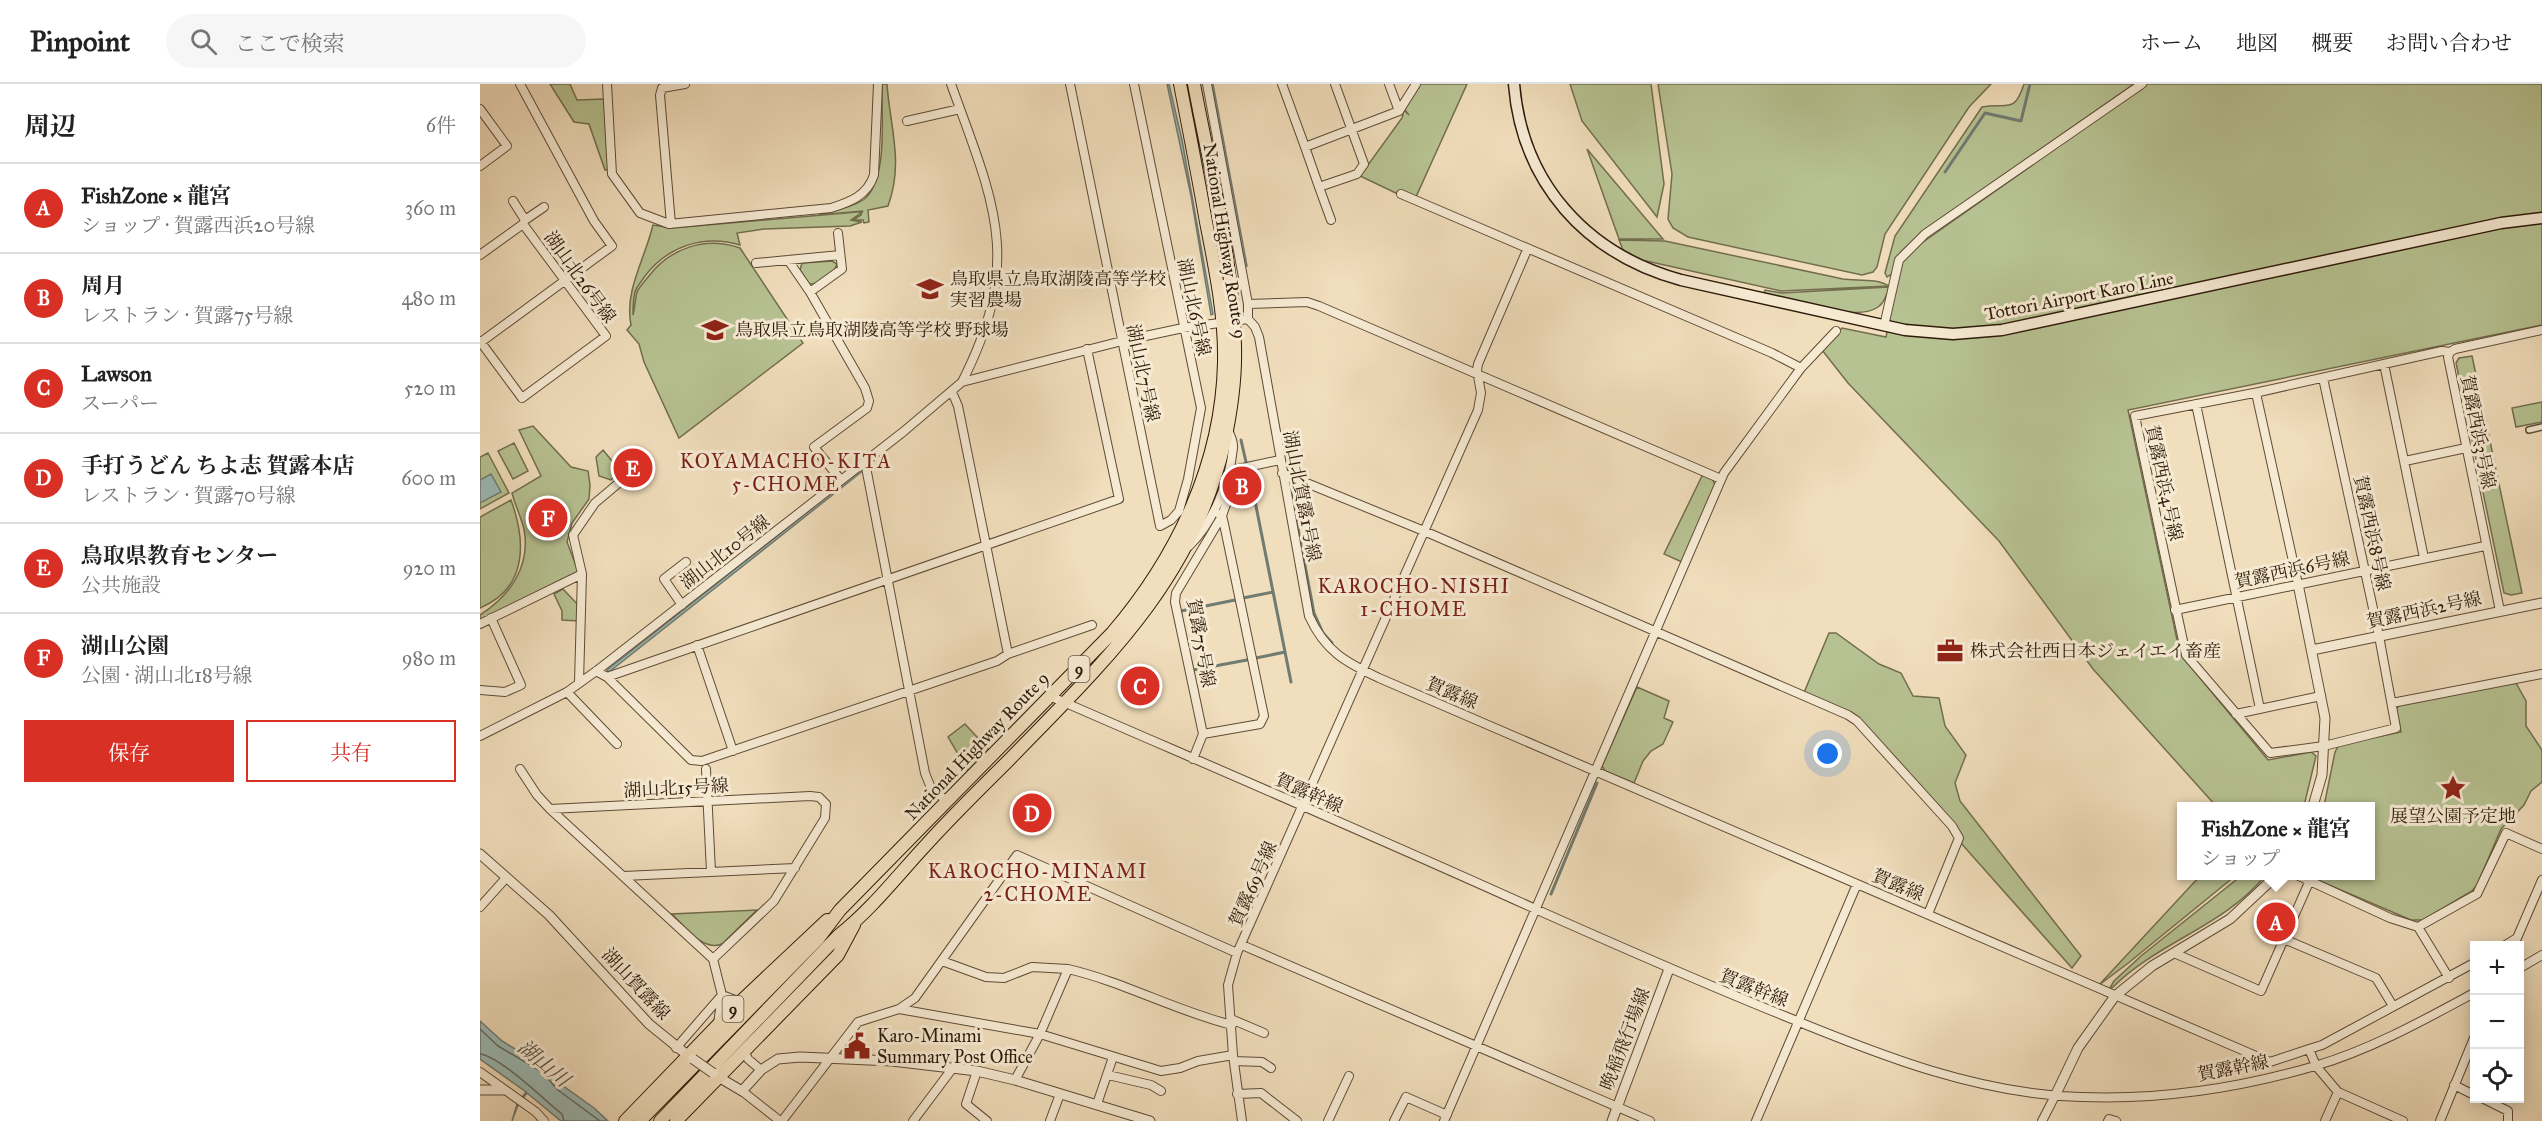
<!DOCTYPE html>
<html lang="ja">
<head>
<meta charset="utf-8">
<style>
  body { margin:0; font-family:"IM FELL Great Primer","Noto Serif JP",serif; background:#f6f6f6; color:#222 }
  .controls { position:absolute; right:18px; bottom:18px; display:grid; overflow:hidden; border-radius:0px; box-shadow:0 3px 15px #0003 }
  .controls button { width:54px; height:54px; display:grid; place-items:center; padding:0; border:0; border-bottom:2px solid #e0e0e0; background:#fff; color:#222; font:30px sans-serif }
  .you { position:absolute; left:1348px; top:670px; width:21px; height:21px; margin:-15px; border:4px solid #fff; border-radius:50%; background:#1a73e8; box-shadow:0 0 0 9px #1a73e833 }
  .badge { display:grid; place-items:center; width:39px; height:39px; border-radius:50%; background:#d93025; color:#fff; font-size:20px; font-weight:700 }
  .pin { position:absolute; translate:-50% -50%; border:3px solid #fff; box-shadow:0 2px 6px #0006 }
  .popup { position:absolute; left:1697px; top:718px; width:198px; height:78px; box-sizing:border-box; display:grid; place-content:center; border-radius:0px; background:#fff; filter:drop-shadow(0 2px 4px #0005); font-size:20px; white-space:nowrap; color:#767676 }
  .popup b { font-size:22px; color:#222 }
  .popup::after { content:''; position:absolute; left:50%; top:100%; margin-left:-12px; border:12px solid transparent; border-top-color:#fff }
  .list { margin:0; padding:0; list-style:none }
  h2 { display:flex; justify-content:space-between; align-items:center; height:78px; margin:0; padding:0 24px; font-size:26px }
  h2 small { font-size:20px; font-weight:400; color:#767676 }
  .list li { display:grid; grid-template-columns:39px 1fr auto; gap:18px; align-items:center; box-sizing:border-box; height:90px; padding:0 24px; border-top:2px solid #e0e0e0 }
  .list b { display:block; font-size:22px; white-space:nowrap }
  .list p { margin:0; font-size:20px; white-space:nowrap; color:#767676 }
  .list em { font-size:20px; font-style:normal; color:#767676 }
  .actions { display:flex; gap:12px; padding:18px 24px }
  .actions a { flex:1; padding:14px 0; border:2px solid #d93025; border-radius:0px; text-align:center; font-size:21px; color:#d93025 }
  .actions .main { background:#d93025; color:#fff }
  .icon { flex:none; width:33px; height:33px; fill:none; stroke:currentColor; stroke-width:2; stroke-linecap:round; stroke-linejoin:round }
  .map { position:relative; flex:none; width:2062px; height:1037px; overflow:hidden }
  header { display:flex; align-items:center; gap:36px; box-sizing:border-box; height:84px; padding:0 30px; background:#fff; border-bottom:2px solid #e0e0e0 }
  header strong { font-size:28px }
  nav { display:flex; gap:33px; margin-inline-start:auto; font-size:21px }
  .search { width:420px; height:54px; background:#f6f6f6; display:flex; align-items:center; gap:15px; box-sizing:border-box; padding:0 21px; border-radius:33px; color:#767676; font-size:22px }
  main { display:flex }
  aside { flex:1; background:#fff }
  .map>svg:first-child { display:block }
  .green { fill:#b7c292; stroke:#726e4e; stroke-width:1.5 }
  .water { fill:#9cbbb7; stroke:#707b71; stroke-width:1.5 }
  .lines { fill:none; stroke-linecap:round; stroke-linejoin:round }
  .shore { stroke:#656a60; stroke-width:1.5 }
  .stream { stroke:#707b71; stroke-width:3 }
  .pedestrian-casing { stroke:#5f4b36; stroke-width:8 }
  .minor-casing { stroke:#5f4b36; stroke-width:10 }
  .tertiary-casing { stroke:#5f4b36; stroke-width:11 }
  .secondary-casing { stroke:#2e1a09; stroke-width:13 }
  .trunk-casing { stroke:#2e1a09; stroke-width:14 }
  .pedestrian { stroke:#f6ead3; stroke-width:5 }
  .minor { stroke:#f6ead3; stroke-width:8 }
  .tertiary { stroke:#f6ead3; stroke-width:9 }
  .secondary { stroke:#f6ead3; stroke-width:10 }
  .trunk { stroke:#f1debc; stroke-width:12 }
  .tertiary-bridge-casing { stroke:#5f4b36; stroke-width:11; stroke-linecap:butt }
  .tertiary-bridge { stroke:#f6ead3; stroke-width:9 }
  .labels { text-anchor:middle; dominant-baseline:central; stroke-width:6; stroke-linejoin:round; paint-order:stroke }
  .shield { fill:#f6ead3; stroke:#6a5846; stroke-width:1.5 }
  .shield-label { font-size:16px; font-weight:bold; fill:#2e1a09 }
  .street-label { font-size:18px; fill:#2e1a09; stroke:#f6ead3 }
  .poi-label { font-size:18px; fill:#2e1a09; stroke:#f6ead3; text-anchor:start }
  .neighbourhood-label { font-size:20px; letter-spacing:1.5px; fill:#7a1f14; stroke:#f6ead3 }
  .water-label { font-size:20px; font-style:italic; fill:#545246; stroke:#f6ead3 }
</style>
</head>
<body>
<header>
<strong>Pinpoint</strong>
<div class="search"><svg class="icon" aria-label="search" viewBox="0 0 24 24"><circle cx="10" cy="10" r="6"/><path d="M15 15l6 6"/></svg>ここで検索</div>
<nav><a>ホーム</a><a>地図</a><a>概要</a><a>お問い合わせ</a></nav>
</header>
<main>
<aside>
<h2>周辺<small>6件</small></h2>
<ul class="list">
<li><span class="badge">A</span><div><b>FishZone × 龍宮</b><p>ショップ · 賀露西浜20号線</p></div><em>360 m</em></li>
<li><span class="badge">B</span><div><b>周月</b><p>レストラン · 賀露75号線</p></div><em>480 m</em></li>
<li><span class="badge">C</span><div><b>Lawson</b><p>スーパー</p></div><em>520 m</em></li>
<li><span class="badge">D</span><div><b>手打うどん ちよ志 賀露本店</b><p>レストラン · 賀露70号線</p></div><em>600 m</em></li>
<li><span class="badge">E</span><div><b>鳥取県教育センター</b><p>公共施設</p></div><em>920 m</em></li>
<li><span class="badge">F</span><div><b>湖山公園</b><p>公園 · 湖山北18号線</p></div><em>980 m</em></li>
</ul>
<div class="actions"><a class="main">保存</a><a>共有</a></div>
</aside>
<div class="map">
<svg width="2062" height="1037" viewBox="0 0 2062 1037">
  <rect width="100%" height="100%" fill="#f1debc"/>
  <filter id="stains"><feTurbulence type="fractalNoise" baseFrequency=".00333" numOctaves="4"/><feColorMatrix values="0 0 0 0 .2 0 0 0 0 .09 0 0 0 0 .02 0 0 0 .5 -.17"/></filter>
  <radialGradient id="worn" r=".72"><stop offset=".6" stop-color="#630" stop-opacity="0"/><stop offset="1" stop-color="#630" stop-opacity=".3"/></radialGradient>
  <path class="green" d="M70 0H90L97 16 124 15 129 85 125 86 109 40 94 38Z
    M402 0H407C410 44 424 78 408 122L388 126 389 138 384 139 383 136H373L381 131 382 127 339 131C353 127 371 124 383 116 409 97 401 30 402 0Z
    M940 0H987L935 115 920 111 880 92 922 34 924 26 929 31 924 25Z
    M1090 0H1171L1184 100 1177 133 1102 37Z
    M1178 0H1511L1489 23 1405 150 1397 183 1393 188 1382 191 1208 153 1193 144 1188 135 1192 90Z
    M1544 0H1654L1444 147 1421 168 1412 190 1407 193 1405 189 1415 152 1502 23C1527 18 1534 31 1544 0Z
    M1667 0H2062V241L1648 326 1700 570 1788 676 1831 668 1836 672 1824 722H1736L1613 585 1519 457 1368 299 1342 266 1362 244 1406 253 1421 179 1436 163Z
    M1107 65 1177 148 1183 155H1139Z
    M377 128H382L371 136 382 138 370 142 284 145 257 149 260 161C224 150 188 162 165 192 162 197 157 202 155 208 153 215 153 224 153 231 155 224 155 215 157 208 159 203 165 197 168 193 190 164 225 152 260 164L323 259 199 354 164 278 159 260 147 246 151 241C144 207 165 175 173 141L192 144Z
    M1139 156 1185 157 1363 195C1377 197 1397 194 1409 202L1301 207 1162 176 1143 166Z
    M352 177 357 180C354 190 340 201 329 200L320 186 322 179Z
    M1409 203C1407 211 1404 219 1398 223 1376 239 1310 215 1284 209L1285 206 1302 209Z
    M1992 272 2042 509 2031 511 2024 509 1976 279 1979 274Z
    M2062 318V338L2036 343 2032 324Z
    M53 342 91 383 108 387 110 401 109 415 92 439 87 458 98 487 95 490 0 536V531C30 512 51 482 44 445 41 433 35 421 32 409L61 392 39 346Z
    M34 359 48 387 33 395 18 367Z
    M123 366 137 383 136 391 131 396 119 392 116 373Z
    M8 369 29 409 0 425V373Z
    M1223 390 1232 394 1235 401 1204 479 1184 470Z
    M31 416C46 457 48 504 0 524V433Z
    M83 505 100 523 99 537 82 536V527L74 510Z
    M1349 549H1356L1399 580 1421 589 1433 612 1459 614 1465 642 1486 671 1475 699 1480 717 1601 872 1592 884 1480 758V752L1382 640 1323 611Z
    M2036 599 2046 617V642L2062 666V698L2051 707 2044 721 2021 745 1997 801 1992 807 1943 836H1931L1828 792H1890V722H1844L1855 668 1859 661 1921 648 1916 625 1921 620Z
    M1157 603 1189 617 1184 634 1193 638 1183 660 1171 667 1163 677 1154 699 1125 687 1122 682Z
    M485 640 509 666 488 687 468 653Z
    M1720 792H1755L1647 880 1619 901Z
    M1761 792H1785C1744 842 1678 858 1633 903L1630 904 1634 897 1661 872Z
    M277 826 242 860C223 868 204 842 192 830Z"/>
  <path class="water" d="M687 0H689L702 56 733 230 731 231 711 112Z
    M731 0H733L767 182H765Z
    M382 385 384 386 129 588 127 586Z
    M11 390 21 408 0 419V396Z
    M0 937 22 957 66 984 82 1001 114 1024 128 1037H81L47 1009 38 1021 32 1037 37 1020 46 1008 0 975Z"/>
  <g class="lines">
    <path class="shore" d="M0 945 18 962 62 988 78 1006 120 1037
      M0 970C21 973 64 1016 82 1030L84 1037"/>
    <path class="stream" d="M1465 88 1505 29 1541 37 1550 0
      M761 356 766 378
      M771 397 811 598
      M809 397 834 529 843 549 852 559
      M763 514 793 508
      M701 527 755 516
      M776 574 805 568
      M713 586 767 576
      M1071 810 1117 699"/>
    <g class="pedestrian-casing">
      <path id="pedestrian" d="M2049 346 2062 343"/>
    </g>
    <g class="minor-casing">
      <path id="minor" d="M127 0 132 90 160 129 189 140 351 124C370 118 387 112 394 91L398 0
        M471 0C514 119 544 176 482 298
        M590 0 680 442 691 436 699 427 708 395 721 324 654 0
        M727 0 768 220V235
        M802 0 825 63 919 27 936 0
        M909 0 919 27
        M0 25 27 62 0 82
        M427 37 480 25
        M825 63 839 103 877 90 884 80 855 0
        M839 103 851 136
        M921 110 1292 269 1321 284
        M33 117 45 136 43 140
        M45 136 64 123
        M191 140 180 11 182 4 205 0
        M0 171 43 140 126 252 42 314 0 257
        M308 176 330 208 385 304 389 317 387 324 334 363 361 396
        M276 179 360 171
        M330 208 362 185 358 149
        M768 220 827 218 839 222 1241 395
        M1404 242 1419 176 1445 150 1662 0
        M1 258 132 162 114 137 40 0
        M1904 280 1944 474
        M1843 294 1899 552 1916 644 1844 662 1790 669 1706 571 1655 332 1779 308 1962 267 1970 268
        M472 308 478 322 528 570
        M1776 309 1818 500
        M1716 320 1780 625
        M1925 377 1986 364
        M385 378 445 689 451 704 468 718
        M802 389 944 447 1368 631 1377 637 1472 742 1479 754 1448 830
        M709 462C733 439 750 397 753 364 754 358 750 351 748 346
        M102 490 93 451 115 419 153 387
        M202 521 184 495 206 478
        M1695 526 2005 462
        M2020 527 1968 273 1970 268 1975 265 2062 246
        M0 540 102 490 99 598
        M217 561 253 667
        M116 587 127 593 211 676 222 677 517 577 528 570 612 541
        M127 593 639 415 607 265
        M0 606 25 608 41 601 11 534
        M87 608 137 660
        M572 613C735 684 899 754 1062 828 1143 864 1225 900 1307 933 1402 972 1498 1010 1601 1013 1679 1016 1760 1004 1835 982 1890 966 1944 936 1994 909
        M1912 619 2062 590
        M1756 630 1841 612
        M723 650 695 518 696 509 742 432 758 385 800 376
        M0 652 87 608 119 585 423 348 482 298 642 257 703 244 768 235 775 243 779 253 829 532C845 567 865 578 899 594L1790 978 1829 965 1836 982 1858 1008 1923 1037
        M713 675 723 650 780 640 784 632 744 440 742 432 735 427
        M40 685 57 711 70 725
        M226 685 231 788
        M144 792 315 784
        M1819 792 1910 834 1938 843 1997 810 2026 749 2062 765
        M0 823 26 794
        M1938 843 1969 894
        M1804 855 1896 894 1913 922
        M762 861 1170 1037
        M2024 862 2037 854 2062 796
        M1694 869 1781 907 1830 796
        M462 877 506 893 524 894 552 883 588 885
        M2040 884 2062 871
        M419 925 560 950 681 987 700 984 718 977 753 971
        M751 935 784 949
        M238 940 242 911 260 918
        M196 964 242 911 233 875 294 817 345 734 346 720 339 713 330 712 70 725 233 875
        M1829 965 1842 961 1994 879
        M264 966 268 975 281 986
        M754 977 782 978 791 984
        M497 987 486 1020 507 1037
        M0 988 56 1028 64 1037
        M628 991 671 1001 681 1007
        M535 996 560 950 588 885C644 898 696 927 752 941
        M1974 1001 1994 1011
        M262 1007 300 1037
        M757 1010 781 1009 817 1037
        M2002 1014 2028 1027V1037
        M617 1020 633 973
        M302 1037 378 938 419 925 435 914 537 771 757 869
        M433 1037 472 985
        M570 1037 580 1010
        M762 1037 753 971 748 901 757 869 998 326 1001 309 997 286 998 280 1047 166
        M848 1037 869 992
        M914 1037 926 1013 967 1031
        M964 1037 1244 389 1321 284 1356 247
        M1276 1037 1377 800
        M1562 1037 1576 1010
        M1628 1037 1629 1035 1636 1037
        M1845 1037 1858 1008
        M1960 1037 1994 954"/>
    </g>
    <g class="tertiary-casing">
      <path id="tertiary" d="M1818 500 1845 634 1842 691 1833 722
        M1832 566 2062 519
        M0 770 69 831 169 940 211 974
        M235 991 262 1007 281 986 298 975 320 973 412 977 497 987 535 996 670 1037
        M0 1006H23
        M1576 1010 1598 964 1635 912 1672 882 1750 835 1796 792
        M1132 1037 1189 885"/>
    </g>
    <g class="secondary-casing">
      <path id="secondary" d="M1034 0C1042 99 1106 170 1201 196L1425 246 1473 250 1522 246 2021 139 2062 134"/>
    </g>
    <g class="trunk-casing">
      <path id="trunk" d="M145 1037 260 918 347 836
        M160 1037 338 855 360 826 632 549C697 473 742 379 744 278 745 231 735 184 726 138 718 92 709 46 700 0
        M180 1037 359 851C392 825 418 791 446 761 473 731 502 703 530 675 623 579 712 497 744 361 751 329 756 295 755 262 753 174 730 86 714 0
        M196 1037 358 871 374 841"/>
    </g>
    <use href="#pedestrian" class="pedestrian"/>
    <use href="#minor" class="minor"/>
    <use href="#tertiary" class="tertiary"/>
    <use href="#secondary" class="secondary"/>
    <use href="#trunk" class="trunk"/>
    <g class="tertiary-bridge-casing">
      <path id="tertiary-bridge" d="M213 975 233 989"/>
    </g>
    <use href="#tertiary-bridge" class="tertiary-bridge"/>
  </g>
  <defs>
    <g id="school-bare" transform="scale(2.07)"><path d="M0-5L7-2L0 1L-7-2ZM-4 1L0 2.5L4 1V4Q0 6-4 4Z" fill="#8f2418" stroke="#f6ead3" stroke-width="2.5" paint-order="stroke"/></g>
    <g id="office-bare" transform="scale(2.07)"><path d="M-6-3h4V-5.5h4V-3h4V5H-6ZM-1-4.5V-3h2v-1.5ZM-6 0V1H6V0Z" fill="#8f2418" stroke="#f6ead3" stroke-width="2.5" paint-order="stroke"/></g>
    <g id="sight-bare" transform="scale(2.07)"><path d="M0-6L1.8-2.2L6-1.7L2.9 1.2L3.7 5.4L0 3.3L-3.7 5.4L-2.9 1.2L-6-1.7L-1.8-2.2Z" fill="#8f2418" stroke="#f6ead3" stroke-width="2.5" paint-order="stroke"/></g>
    <g id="civic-bare" transform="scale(2.07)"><path d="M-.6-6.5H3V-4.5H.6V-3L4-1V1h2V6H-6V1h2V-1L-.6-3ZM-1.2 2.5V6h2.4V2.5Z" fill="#8f2418" stroke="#f6ead3" stroke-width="2.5" paint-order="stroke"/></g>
  </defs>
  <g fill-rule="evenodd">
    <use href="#school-bare" x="450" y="205"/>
    <use href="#school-bare" x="235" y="246"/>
    <use href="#office-bare" x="1470" y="567"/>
    <use href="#sight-bare" x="1973" y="704"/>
    <use href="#civic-bare" x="377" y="962"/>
  </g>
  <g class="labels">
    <g class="shield">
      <rect x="588.5" y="572" width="21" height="26" rx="4.5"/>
      <rect x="242.5" y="912" width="21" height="26" rx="4.5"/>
    </g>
    <g class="shield-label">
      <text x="599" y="585">9</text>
      <text x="253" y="925">9</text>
    </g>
    <g class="street-label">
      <text transform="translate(745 157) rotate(81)">National Highway Route 9</text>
      <text transform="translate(100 193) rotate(54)">湖山北26号線</text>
      <text transform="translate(1599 212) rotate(-11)">Tottori Airport Karo Line</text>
      <text transform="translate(714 223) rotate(78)">湖山北6号線</text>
      <text transform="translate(663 289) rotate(78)">湖山北7号線</text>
      <text transform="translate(1998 348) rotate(79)">賀露西浜3号線</text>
      <text transform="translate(1684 399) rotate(78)">賀露西浜4号線</text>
      <text transform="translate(822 412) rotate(79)">湖山北賀露1号線</text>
      <text transform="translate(1892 449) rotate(78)">賀露西浜8号線</text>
      <text transform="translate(245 468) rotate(-38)">湖山北10号線</text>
      <text transform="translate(1812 486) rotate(-12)">賀露西浜6号線</text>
      <text transform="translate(1944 526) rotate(-12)">賀露西浜2号線</text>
      <text transform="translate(721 559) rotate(80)">賀露75号線</text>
      <text transform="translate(972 609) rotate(23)">賀露線</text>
      <text transform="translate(497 662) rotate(-46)">National Highway Route 9</text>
      <text transform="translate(196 704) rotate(-3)">湖山北15号線</text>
      <text transform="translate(829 709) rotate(24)">賀露幹線</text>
      <text transform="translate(773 800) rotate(-66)">賀露69号線</text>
      <text transform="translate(1418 801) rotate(23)">賀露線</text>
      <text transform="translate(156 900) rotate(47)">湖山賀露線</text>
      <text transform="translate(1274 904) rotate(22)">賀露幹線</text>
      <text transform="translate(1145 955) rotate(-69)">晩稲飛行場線</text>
      <text transform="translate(1753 984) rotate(-11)">賀露幹線</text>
    </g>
    <g class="poi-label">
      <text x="470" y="195">鳥取県立鳥取湖陵高等学校<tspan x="470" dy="21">実習農場</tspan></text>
      <text x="255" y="246">鳥取県立鳥取湖陵高等学校 野球場</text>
      <text x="1490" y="567">株式会社西日本ジェイエイ畜産</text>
      <text x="1973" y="732" text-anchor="middle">展望公園予定地</text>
      <text x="397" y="952">Karo-Minami<tspan x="397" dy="21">Summary Post Office</tspan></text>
    </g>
    <g class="neighbourhood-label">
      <text x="306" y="377">KOYAMACHO-KITA<tspan x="306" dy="23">5-CHOME</tspan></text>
      <text x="934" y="502">KAROCHO-NISHI<tspan x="934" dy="23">1-CHOME</tspan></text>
      <text x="558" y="787">KAROCHO-MINAMI<tspan x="558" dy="23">2-CHOME</tspan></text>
    </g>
    <g class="water-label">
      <text transform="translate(64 979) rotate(40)">湖山川</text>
    </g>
  </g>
  <rect width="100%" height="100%" filter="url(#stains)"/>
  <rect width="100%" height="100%" fill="url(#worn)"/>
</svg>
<div class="controls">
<button>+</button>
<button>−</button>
<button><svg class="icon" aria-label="locate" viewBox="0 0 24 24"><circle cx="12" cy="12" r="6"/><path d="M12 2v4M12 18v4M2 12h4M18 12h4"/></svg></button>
</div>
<div class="you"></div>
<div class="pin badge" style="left:1796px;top:838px">A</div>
<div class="popup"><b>FishZone × 龍宮</b>ショップ</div>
<div class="pin badge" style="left:762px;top:402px">B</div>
<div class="pin badge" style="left:660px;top:602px">C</div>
<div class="pin badge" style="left:552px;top:729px">D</div>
<div class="pin badge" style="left:153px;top:384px">E</div>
<div class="pin badge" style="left:68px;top:434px">F</div>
</div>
</main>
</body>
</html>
